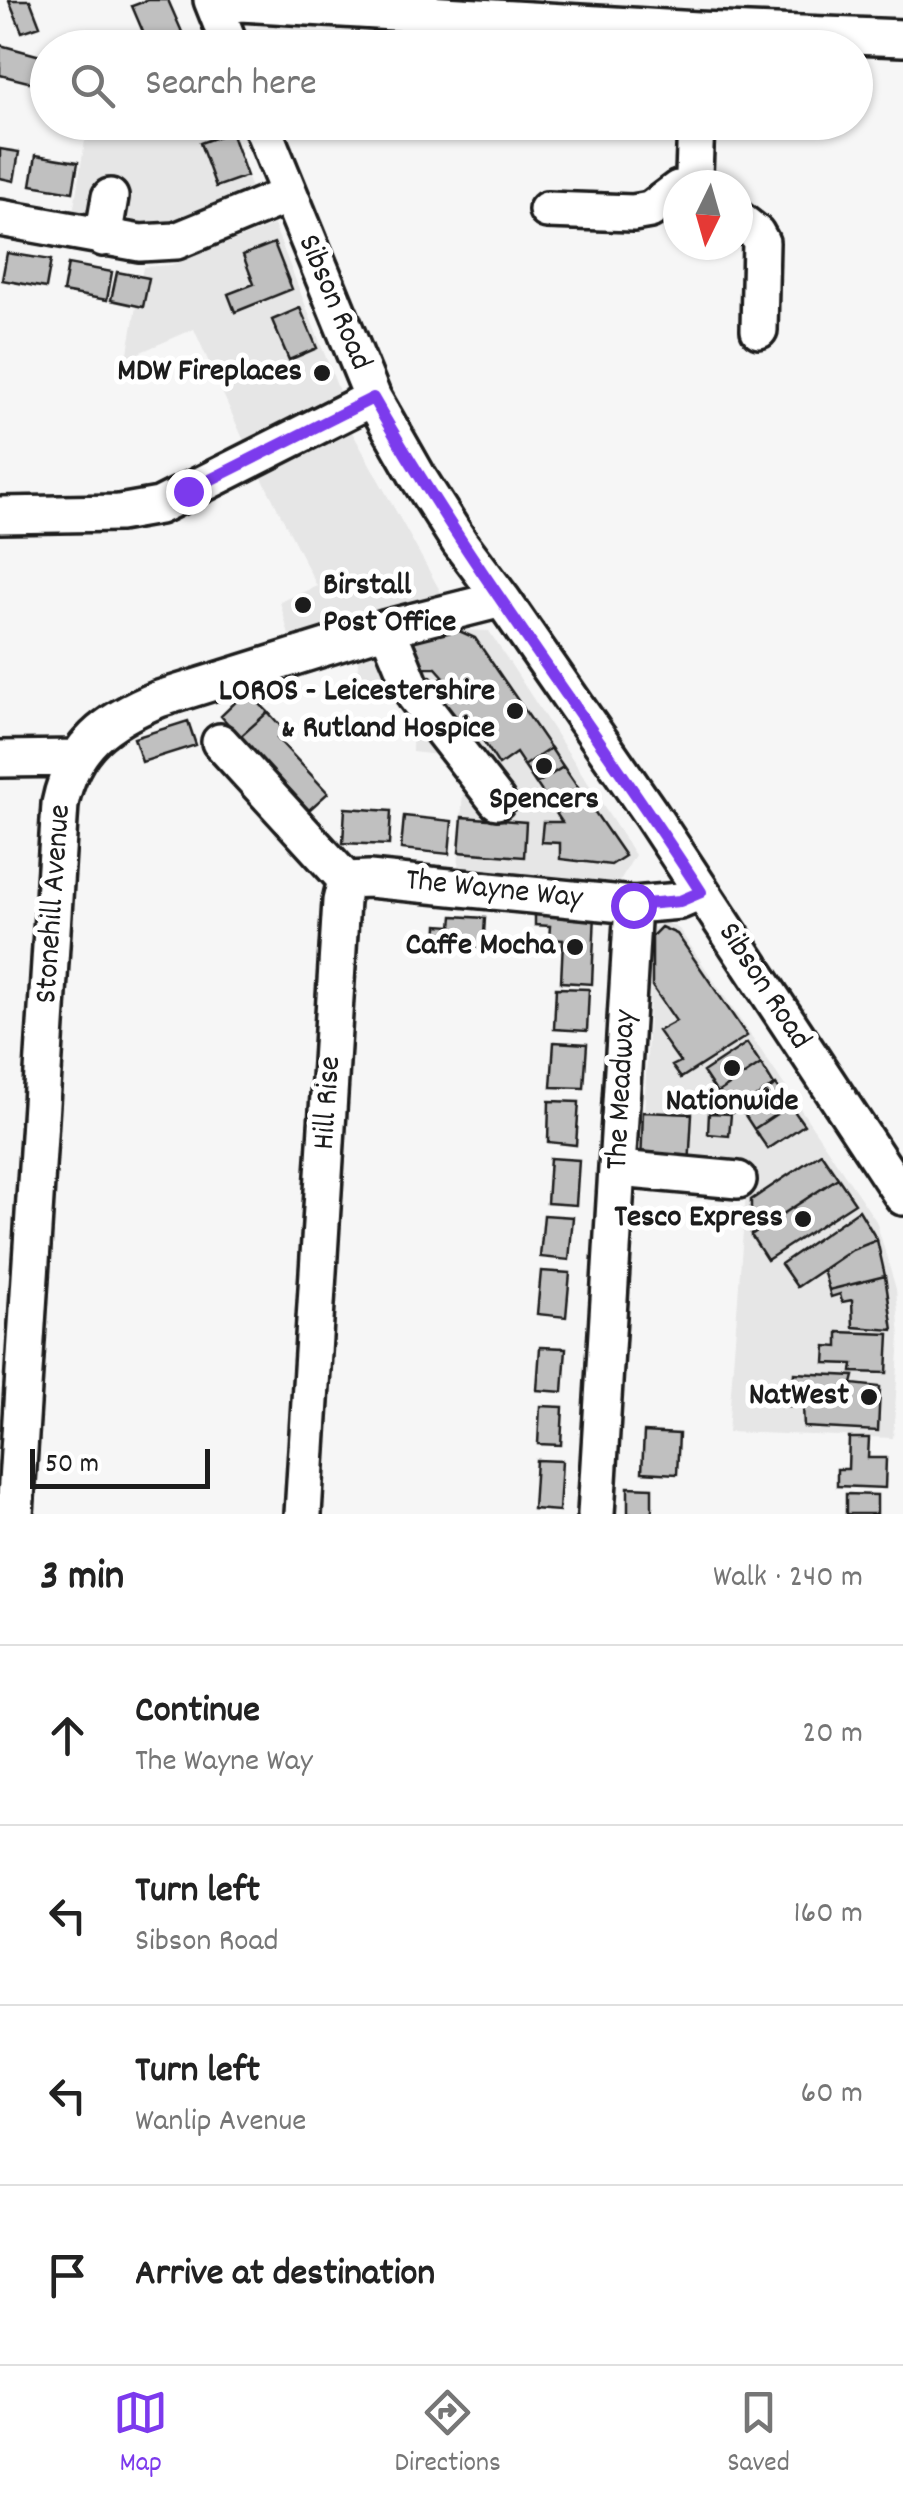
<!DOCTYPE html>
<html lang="en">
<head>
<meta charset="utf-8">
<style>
  body { margin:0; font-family:Dekko,sans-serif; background:#f2f2f2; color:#222 }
  .compass { position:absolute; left:663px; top:170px; width:90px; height:90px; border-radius:50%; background:#fff; box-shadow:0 2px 8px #0004; rotate:185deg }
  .scale { position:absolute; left:30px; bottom:25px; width:180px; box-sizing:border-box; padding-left:10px; border:5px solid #1c1c1c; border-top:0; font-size:28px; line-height:35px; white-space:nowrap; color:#1c1c1c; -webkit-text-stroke:8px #fff; paint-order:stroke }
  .stop { position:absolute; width:30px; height:30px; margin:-22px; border:8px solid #7c3aed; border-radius:50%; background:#fff }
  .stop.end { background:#7c3aed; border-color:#fff; box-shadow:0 2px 10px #0008 }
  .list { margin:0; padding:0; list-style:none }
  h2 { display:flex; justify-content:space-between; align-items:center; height:130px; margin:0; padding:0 40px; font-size:42px }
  h2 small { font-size:32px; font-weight:400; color:#767676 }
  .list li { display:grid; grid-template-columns:65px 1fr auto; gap:30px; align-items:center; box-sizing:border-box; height:180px; padding:0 40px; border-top:2px solid #e0e0e0 }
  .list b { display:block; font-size:38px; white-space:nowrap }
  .list p { margin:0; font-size:32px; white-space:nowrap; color:#767676 }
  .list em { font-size:32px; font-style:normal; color:#767676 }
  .icon { flex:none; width:55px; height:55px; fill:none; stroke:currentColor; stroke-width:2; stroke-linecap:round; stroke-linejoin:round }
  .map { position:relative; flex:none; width:903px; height:1514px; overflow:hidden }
  .search { position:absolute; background:#fff; box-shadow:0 2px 8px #0004; left:30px; right:30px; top:30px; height:110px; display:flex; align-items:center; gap:25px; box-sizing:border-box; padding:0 35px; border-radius:55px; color:#767676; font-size:38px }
  .sheet { height:850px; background:#fff }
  nav { display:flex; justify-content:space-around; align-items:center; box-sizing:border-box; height:140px; border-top:2px solid #e0e0e0; background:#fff; font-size:28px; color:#767676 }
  nav a { display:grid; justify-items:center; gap:5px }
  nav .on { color:#7c3aed }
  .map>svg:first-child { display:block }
  .built { fill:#e6e6e6 }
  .building { fill:#c0c0c0; stroke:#1c1c1c; stroke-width:2.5 }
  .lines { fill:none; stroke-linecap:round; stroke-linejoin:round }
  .minor-casing { stroke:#1c1c1c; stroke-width:42 }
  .minor { stroke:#fff; stroke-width:35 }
  .route { stroke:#7c3aed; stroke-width:12 }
  .poi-dot { fill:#1c1c1c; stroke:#fff; stroke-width:4 }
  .labels { text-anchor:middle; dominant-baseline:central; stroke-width:10; stroke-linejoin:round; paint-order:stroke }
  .street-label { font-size:32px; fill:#1c1c1c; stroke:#fff }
  .poi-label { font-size:32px; font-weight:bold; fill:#1c1c1c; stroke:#fff; text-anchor:end }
</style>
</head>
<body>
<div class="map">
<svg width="903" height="1514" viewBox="0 0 903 1514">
  <rect width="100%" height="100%" fill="#f6f6f6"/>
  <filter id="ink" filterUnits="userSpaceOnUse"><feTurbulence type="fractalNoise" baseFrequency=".01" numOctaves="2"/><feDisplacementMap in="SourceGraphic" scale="20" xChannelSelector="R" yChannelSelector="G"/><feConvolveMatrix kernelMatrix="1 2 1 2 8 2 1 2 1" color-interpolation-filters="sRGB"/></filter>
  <g filter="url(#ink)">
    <path class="built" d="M88 123H224L251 188 176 223 147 226 73 213Z
      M274 225 339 391 244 441 194 329 127 358 143 267 171 265Z
      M352 432 448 605 291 643 280 602 317 586 262 478Z
      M457 630 489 631 635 855 619 882 458 869 465 758 412 752 413 697 357 693 358 658 413 639Z
      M660 924H670L679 929 876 1221 896 1289 900 1337 893 1438 728 1432 746 1191 641 1181 653 928Z"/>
    <path class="building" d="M9 0H30L40 26 22 32Z
      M148 0H168L182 32 149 46 132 6Z
      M0 45 48 58V87L0 75Z
      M231 132 247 176 216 187 200 143Z
      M0 149 19 152 14 181 0 178Z
      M36 155 78 162 73 192 31 185Z
      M274 243 292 289 235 312 228 294 254 284 243 255Z
      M7 253 51 260 46 288 2 280Z
      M68 264 112 272 107 300 63 292Z
      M117 272 149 278 143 307 111 300Z
      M300 308 317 348 289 360 272 320Z
      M457 630 475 638 625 856 611 865 560 859V843L541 842 543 822H562L516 753 499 765 466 714 447 728 414 686 430 676 436 682 444 677 436 668H423L413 639Z
      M247 691 268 712 240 737 221 716Z
      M268 712 285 731 277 738 328 793 309 810 240 737Z
      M188 721 196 745 142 762 134 738Z
      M551 748 563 767 536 784 524 766Z
      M345 808 391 811 389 845 343 843Z
      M404 816 452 821 449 854 401 849Z
      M462 817 526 822 524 857 459 852Z
      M535 910 595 912 592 984 561 982 563 940 549 939 550 926 535 925Z
      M453 916 485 918 483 949 437 946 438 925 452 926Z
      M661 927 677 934 747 1036 681 1078 672 1066 680 1062 658 1031 676 1021 652 986V936Z
      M556 988 589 989 587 1031 554 1029Z
      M554 1042 587 1044 584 1088 551 1087Z
      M747 1043 761 1064 717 1093 703 1072Z
      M761 1064 774 1085 730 1114 717 1093Z
      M776 1085 790 1105 754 1129 741 1109Z
      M549 1101 579 1102 576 1145 548 1142Z
      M790 1105 804 1125 768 1149 754 1129Z
      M643 1112 692 1114 689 1167 641 1165Z
      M709 1113 731 1114 729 1136 708 1134Z
      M821 1153 838 1178 751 1235V1200Z
      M550 1158 579 1160 576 1205 547 1203Z
      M838 1178 855 1203 767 1260 751 1235Z
      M859 1210 877 1240 852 1250 797 1287 781 1264Z
      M544 1215 573 1217 569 1260 540 1257Z
      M877 1240 885 1276 829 1290 823 1270 852 1250Z
      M541 1271 570 1273 566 1317 537 1314Z
      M885 1276 893 1330 853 1327 852 1300 842 1302 840 1294 831 1297 829 1290Z
      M838 1332 889 1334 887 1373 852 1372 853 1364 825 1363 826 1346 838 1347Z
      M540 1347 566 1348 563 1392 537 1390Z
      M794 1373 854 1376 852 1384 880 1387 878 1431 804 1427 803 1406H786L785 1383 793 1384Z
      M540 1406 563 1407 561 1445 538 1444Z
      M644 1432 679 1434 677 1474 642 1472Z
      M849 1438H869L868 1458H886L885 1488 837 1486V1469H848Z
      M536 1460 562 1461 559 1511 533 1509Z
      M628 1487 652 1488V1514H628Z
      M846 1494 877 1495V1514H846Z"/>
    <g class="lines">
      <g class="minor-casing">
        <path id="minor" d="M212 0 231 48
          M216 10 240 3 698 30 903 38
          M260 122 373 398 418 477 460 543 502 599 650 813 903 1197
          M696 122 694 174 697 185
          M547 210 633 213 650 210 678 189
          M0 218 140 243 176 241 288 195
          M738 219 756 233 761 242 759 330
          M103 238 110 197
          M0 515 119 513 159 506 373 398
          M387 628 415 696 497 801
          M220 742 346 880 341 901 303 1514
          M0 759 77 758
          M346 880 369 879 633 905 680 901 701 892
          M619 1169 738 1180
          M15 1514 60 804C72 745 107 720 159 699L387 628 502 599
          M596 1514 633 905"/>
      </g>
      <use href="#minor" class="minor"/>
    </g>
  </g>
  <g class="lines" filter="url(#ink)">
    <path class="route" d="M188 491 373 398C471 570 594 726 701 892L680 901 633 905"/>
  </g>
  <g class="poi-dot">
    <circle cx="322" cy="373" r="10"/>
    <circle cx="303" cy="605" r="10"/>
    <circle cx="515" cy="711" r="10"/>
    <circle cx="544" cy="766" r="10"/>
    <circle cx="575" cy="947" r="10"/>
    <circle cx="732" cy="1068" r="10"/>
    <circle cx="803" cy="1219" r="10"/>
    <circle cx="869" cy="1397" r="10"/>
  </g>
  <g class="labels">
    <g class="street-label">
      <text transform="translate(333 303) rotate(67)">Sibson Road</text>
      <text transform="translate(494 891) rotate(6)">The Wayne Way</text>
      <text transform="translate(55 904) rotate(-86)">Stonehill Avenue</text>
      <text transform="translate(763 987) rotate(57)">Sibson Road</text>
      <text transform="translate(623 1090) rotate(-87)">The Meadway</text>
      <text transform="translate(329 1103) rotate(-86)">Hill Rise</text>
    </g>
    <g class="poi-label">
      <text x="302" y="373">MDW Fireplaces</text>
      <text x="323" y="587" text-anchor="start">Birstall<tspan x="323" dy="37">Post Office</tspan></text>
      <text x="495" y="693">LOROS - Leicestershire<tspan x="495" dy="37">&amp; Rutland Hospice</tspan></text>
      <text x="544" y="801" text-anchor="middle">Spencers</text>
      <text x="555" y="947">Caffe Mocha</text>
      <text x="732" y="1103" text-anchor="middle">Nationwide</text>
      <text x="783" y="1219">Tesco Express</text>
      <text x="849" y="1397">NatWest</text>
    </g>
  </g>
</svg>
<svg class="compass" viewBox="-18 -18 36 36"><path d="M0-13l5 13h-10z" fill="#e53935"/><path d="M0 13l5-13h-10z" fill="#767676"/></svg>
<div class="scale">50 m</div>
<div class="stop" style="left:633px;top:905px"></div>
<div class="stop end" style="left:188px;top:491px"></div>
<div class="search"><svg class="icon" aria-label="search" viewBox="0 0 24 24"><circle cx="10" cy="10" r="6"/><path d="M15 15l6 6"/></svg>Search here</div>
</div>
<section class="sheet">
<h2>3 min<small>Walk · 240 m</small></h2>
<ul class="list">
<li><svg class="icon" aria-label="ahead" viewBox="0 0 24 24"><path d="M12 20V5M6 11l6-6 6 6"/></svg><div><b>Continue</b><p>The Wayne Way</p></div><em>20 m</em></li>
<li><svg class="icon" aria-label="left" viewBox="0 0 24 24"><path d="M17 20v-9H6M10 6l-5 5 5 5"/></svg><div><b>Turn left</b><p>Sibson Road</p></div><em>160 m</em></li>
<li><svg class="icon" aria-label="left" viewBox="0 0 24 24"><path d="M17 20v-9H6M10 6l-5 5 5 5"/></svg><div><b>Turn left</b><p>Wanlip Avenue</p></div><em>60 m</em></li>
<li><svg class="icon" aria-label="arrive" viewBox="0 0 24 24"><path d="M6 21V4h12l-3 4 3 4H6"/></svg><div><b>Arrive at destination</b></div></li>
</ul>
</section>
<nav>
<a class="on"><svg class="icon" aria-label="map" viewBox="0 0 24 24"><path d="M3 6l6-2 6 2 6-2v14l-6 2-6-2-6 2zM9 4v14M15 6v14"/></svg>Map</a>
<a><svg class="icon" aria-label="directions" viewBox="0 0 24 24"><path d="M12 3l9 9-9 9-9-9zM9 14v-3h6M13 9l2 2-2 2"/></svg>Directions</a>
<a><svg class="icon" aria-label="saved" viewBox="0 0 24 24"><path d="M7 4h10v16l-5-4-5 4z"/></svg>Saved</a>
</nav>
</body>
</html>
